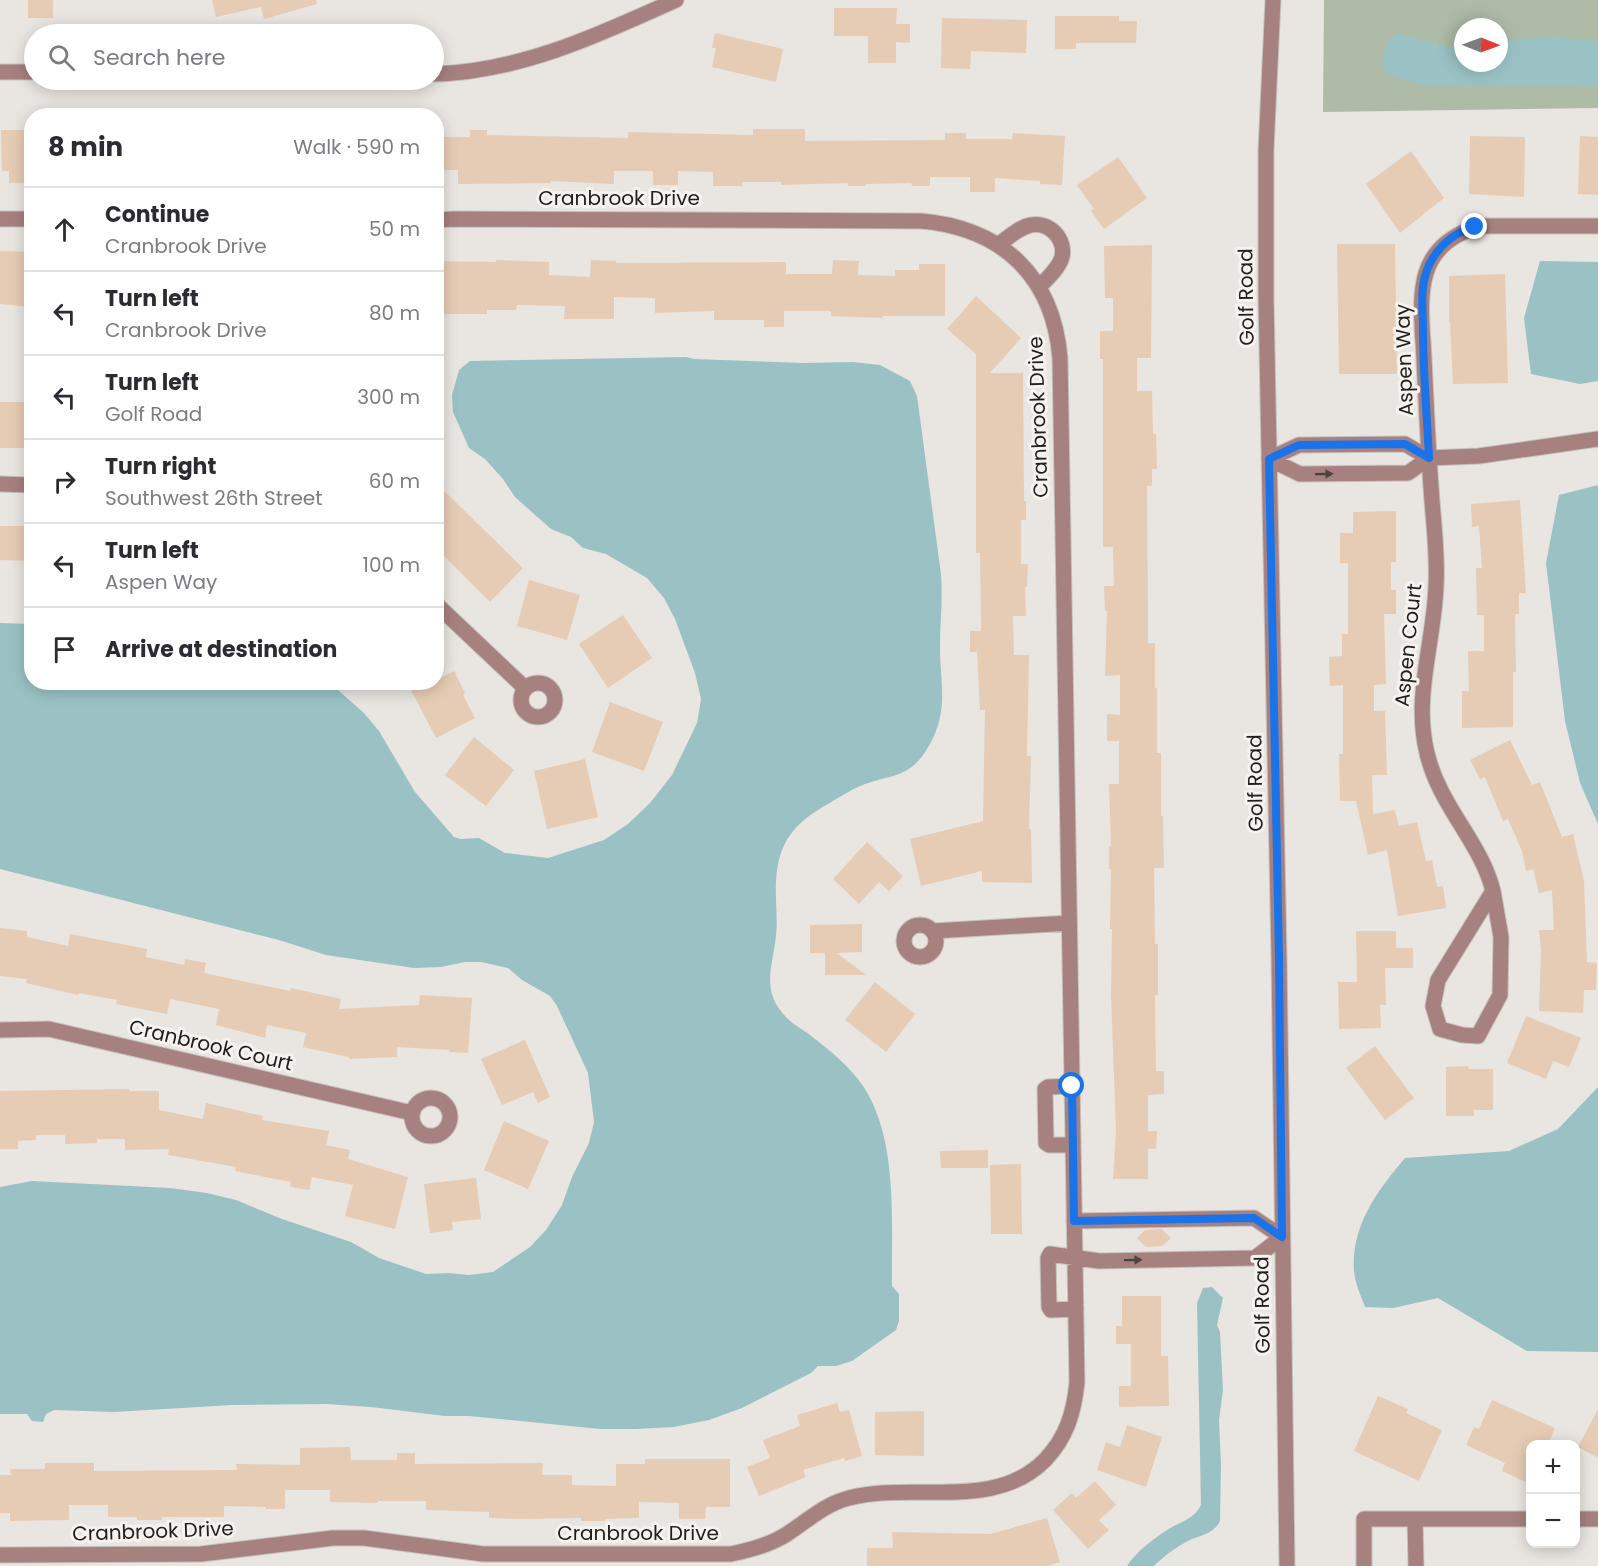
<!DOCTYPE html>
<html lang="en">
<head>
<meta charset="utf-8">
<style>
  body { margin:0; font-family:Poppins,sans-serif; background:#f2f2f3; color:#2b2b33 }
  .controls { position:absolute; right:18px; bottom:18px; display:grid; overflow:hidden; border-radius:12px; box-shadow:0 3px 15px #0003 }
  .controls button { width:54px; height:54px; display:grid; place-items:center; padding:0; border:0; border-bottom:2px solid #e1e1e2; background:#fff; color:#2b2b33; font:30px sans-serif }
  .compass { position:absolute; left:1454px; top:18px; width:54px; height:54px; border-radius:50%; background:#fff; box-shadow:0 3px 15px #0003; rotate:91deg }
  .stop { position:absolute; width:18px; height:18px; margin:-14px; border:4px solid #1a73e8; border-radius:50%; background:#fff }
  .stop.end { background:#1a73e8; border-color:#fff; box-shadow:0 2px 6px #0008 }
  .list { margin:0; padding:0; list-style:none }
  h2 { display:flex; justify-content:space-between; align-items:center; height:78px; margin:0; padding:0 24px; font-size:26px }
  h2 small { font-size:20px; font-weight:400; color:#7c7c81 }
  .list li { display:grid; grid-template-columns:39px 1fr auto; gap:18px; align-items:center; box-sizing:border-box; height:84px; padding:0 24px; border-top:2px solid #e1e1e2 }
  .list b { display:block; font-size:22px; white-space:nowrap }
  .list p { margin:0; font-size:20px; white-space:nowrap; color:#7c7c81 }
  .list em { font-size:20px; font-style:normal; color:#7c7c81 }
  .icon { flex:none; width:33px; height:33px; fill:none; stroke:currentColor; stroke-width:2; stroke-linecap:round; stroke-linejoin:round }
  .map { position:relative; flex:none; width:1598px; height:1566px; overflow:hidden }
  .search { position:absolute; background:#fff; box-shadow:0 3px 15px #0003; left:24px; top:24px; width:420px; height:66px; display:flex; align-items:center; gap:15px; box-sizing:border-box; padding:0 21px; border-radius:33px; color:#7c7c81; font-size:22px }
  .panel { position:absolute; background:#fff; box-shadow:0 3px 15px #0003; left:24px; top:108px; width:420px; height:582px; border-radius:24px }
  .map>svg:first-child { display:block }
  .green { fill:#adbba7; fill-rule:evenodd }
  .water { fill:#9ac2c4 }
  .building { fill:#e6ccb4 }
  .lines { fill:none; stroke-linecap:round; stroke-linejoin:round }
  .minor-casing { stroke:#c5c2be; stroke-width:17 }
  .minor { stroke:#a6817f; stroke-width:15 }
  .oneway { fill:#504241 }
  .route { stroke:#1a73e8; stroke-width:8 }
  .labels { text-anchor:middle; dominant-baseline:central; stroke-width:6; stroke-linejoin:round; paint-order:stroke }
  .street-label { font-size:20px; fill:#22201f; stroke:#f6f2ee }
</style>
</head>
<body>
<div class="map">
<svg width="1598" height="1566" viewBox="0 0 1598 1566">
  <rect width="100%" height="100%" fill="#e9e5e1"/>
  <path class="green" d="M1324 0H1598V108L1323 112ZM1463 27H1499V63H1463Z"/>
  <path class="water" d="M1402 34 1450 48 1463 45V63H1499V40L1555 37 1598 41V87L1566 85H1425L1404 80 1385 72C1380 56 1383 49 1394 35Z
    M1540 261 1598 262V381L1580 384 1531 374 1524 318Z
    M686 357 694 359 804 363 853 362 880 365 910 381 917 396 941 574C943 599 940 622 940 647 940 683 949 709 930 744 910 780 893 773 860 786 849 791 838 798 828 804 794 823 778 842 776 882 775 900 778 918 776 936 772 970 760 992 789 1020 797 1027 807 1032 815 1039 832 1052 851 1068 863 1086 899 1140 891 1224 892 1286L899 1294V1321L896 1330 852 1361 836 1366H818L811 1373 742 1408 709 1420 674 1427 636 1429H600L469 1416H445L371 1407 326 1404 232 1405 114 1412 54 1410 46 1414 43 1422 32 1421 27 1414H0V1187L32 1181 170 1188 207 1193 236 1200 282 1219 351 1242 379 1258 426 1274 448 1273 469 1275 493 1272 530 1247 546 1230 562 1205 572 1177 589 1143 594 1122 588 1073 557 1006 550 996 522 980 508 968 481 962H465L441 967 414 968 326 955 279 940 0 869V623L31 624 32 682 330 683 364 713 379 731 415 792 454 837 460 839 479 838 505 853 548 858 604 840 628 824 650 803 672 775 697 723 701 699 695 673 675 619 664 598 647 578 606 554 583 548 571 537 551 529 515 497 503 479 485 459 469 448 453 412 452 395 459 370 470 361Z
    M1598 485V824L1580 783 1565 721 1546 563 1559 495Z
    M1598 1087V1352L1527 1351 1438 1298 1393 1308 1365 1307C1361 1296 1355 1283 1354 1271 1351 1226 1377 1191 1405 1158L1509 1151 1558 1129Z
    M1212 1287 1223 1298 1217 1325 1220 1332 1223 1390 1219 1420 1221 1465 1220 1521C1214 1534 1200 1535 1188 1541 1176 1547 1164 1556 1154 1566H1127C1136 1552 1153 1539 1167 1530 1179 1522 1195 1519 1201 1505L1197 1303 1203 1288Z"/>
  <path class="building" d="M28 0H53V18H28Z
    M212 0H316L317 4 264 19 261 7 216 17Z
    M834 8H897L896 24H910V43L896 42V63H868V36H834Z
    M1055 16H1119V21H1137L1136 43H1076V49H1055Z
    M942 18 1027 20 1026 53 971 51 970 69 941 68Z
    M715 33 783 49 776 82 712 67 716 48H712Z
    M753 129H805V141L945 140V133H966V139H1012L1013 133 1065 136 1062 185 1040 184V181L995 178V192H970V177H930V186H912L911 183 866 184V186H848V183L781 185V182H742V186H713V172L678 171V185H653V171H614V184L551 181V183L458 184V170H436V137H470V130H487V135L628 138V132L753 135Z
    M1 130H28V183H9V171H2Z
    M1470 136 1525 137 1524 197 1469 194Z
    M1580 136 1598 137V195L1578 194Z
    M1411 151 1444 198 1400 233 1366 184Z
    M1118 157 1147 198 1104 229 1091 211 1094 209 1077 185Z
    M1337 244H1395L1397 374H1339Z
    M1152 245 1151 358H1137V391H1152L1153 434H1156L1157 469H1152V486H1147L1148 610V643H1155V688H1157V753H1161V816H1163L1164 868H1154L1155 944H1158V995H1155L1156 1071H1164V1094L1148 1095V1131H1157L1156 1149H1148V1179H1113L1116 1131 1111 995 1112 929H1110L1111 869H1109V846H1111L1109 784H1119V741H1107V714L1120 715V675L1105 676 1107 611H1105L1104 586H1114L1113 547H1103V359H1100V331H1113V298H1105L1104 246Z
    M0 251 32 252V307L0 304Z
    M496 260 549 262V275L590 277 591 260 616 261V263L786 262V274H832L833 260 859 261 858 275 895 276V270H919V264H945V316H883V318L831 316V311H784V327H764V320H714V311L655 313V298L614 297V319H564L565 306 517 305 516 310H487V314H436V261L496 262Z
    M1505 274 1508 383 1453 384 1450 322H1449V276Z
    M976 296 1021 338 990 373H1023L1024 501H1026V520H1021V564H1028L1027 587H1025L1026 616H1013L1014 655H1029L1027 756H1031L1029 829H1031L1032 883 982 882V871L921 886 910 839 983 821 985 710H980L977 652H970V631H981L980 553H976V354L947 329Z
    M0 402H28V448H0Z
    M436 483 523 568 490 602 436 548Z
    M1520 500 1526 593H1519V614H1515L1516 672H1513V727L1462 728V691H1469L1468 651H1484V615H1477L1476 568H1482L1479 526 1472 527 1471 504Z
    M1396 511V562H1391V590H1396V614H1384L1386 684 1374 685V711H1385L1387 775H1372L1373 814 1395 810 1399 826 1417 822 1426 861 1432 860 1437 887 1443 886 1446 908 1398 916 1387 850 1368 855 1356 801H1340L1339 754H1343V685L1330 686 1329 657 1342 656V634H1348V563H1340V533H1353V512Z
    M0 526H32V561L0 560Z
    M529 580 580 595 567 640 517 626Z
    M623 615 652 658 608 688 579 644Z
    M454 671 465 693 463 695 475 718 436 738 407 682H436V680Z
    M610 702 663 722 644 771 592 752Z
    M474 737 514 770 486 806 445 775Z
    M1510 740 1532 785 1540 782 1562 837 1573 834 1584 881 1587 962 1597 963 1596 990H1584L1583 1013 1539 1011 1541 950 1539 930H1554L1552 890 1539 893 1533 869 1526 871 1522 851 1508 819 1503 821 1485 777 1480 779 1470 760Z
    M585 759 598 817 547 829 534 771Z
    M867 842 903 876 889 891 879 882 859 904 833 879Z
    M862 924V952L837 953 866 975H825V953H810V925Z
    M0 928 27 931V937L68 946 70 934 147 949 146 957 184 965 185 959 206 963 204 973 290 991 291 988 341 999 339 1009 419 1005 420 995 472 998 468 1053 449 1052V1050L397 1047V1057L349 1059V1057L303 1047 306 1033 267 1025 265 1038 216 1025 219 1009 170 999 167 1014 116 1004 117 1000 79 993 78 995 26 983 27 979 0 976Z
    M1356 931H1396V948H1413V968H1385L1386 1005H1380L1381 1028 1339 1029 1338 982H1357Z
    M875 982 915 1014 886 1052 845 1020Z
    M1526 1016 1581 1038 1569 1067 1553 1061 1546 1079 1507 1063Z
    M525 1040 550 1097 538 1103 533 1092 502 1105 481 1059Z
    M1375 1046 1414 1098 1385 1120 1346 1068Z
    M1468 1066 1469 1069H1493V1110H1474V1116H1446V1067Z
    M129 1089V1091H159V1110L203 1119 206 1103 263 1116 262 1120 329 1131 326 1145 350 1150 348 1159 408 1177 395 1229 345 1216 353 1185 312 1177 309 1190 290 1187 291 1182 235 1171 236 1167 168 1155 169 1149 125 1150V1139H97V1143L65 1144V1135H36V1140L18 1141V1149H0V1091Z
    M504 1121 549 1141 528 1189 484 1170Z
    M988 1150V1168H941L940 1151Z
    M1021 1164 1022 1234H991L990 1165Z
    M476 1178 481 1219 452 1222 453 1230 430 1233 424 1184Z
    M1162 1229 1171 1238 1162 1246 1146 1247 1137 1238 1145 1230Z
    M1122 1296H1161V1356H1168L1169 1406 1119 1407V1386H1131V1344H1116V1326H1122Z
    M1378 1396 1408 1409 1406 1413 1442 1430 1419 1481 1354 1451Z
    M1492 1400 1555 1428 1548 1444H1530V1484L1502 1471 1505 1463 1466 1445 1474 1427 1479 1429Z
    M837 1403 840 1412 849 1410 862 1456 845 1461 844 1458 803 1470 806 1477 759 1496 747 1467 770 1458 763 1440 800 1426 797 1415Z
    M1598 1409V1458L1578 1447Z
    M924 1411V1456L875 1455V1412Z
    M1127 1425 1162 1437 1146 1487 1097 1470 1106 1442 1120 1447Z
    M350 1447 351 1460H397V1453H415V1464L543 1463 542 1475H572V1485L616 1486V1464H645V1459H730V1507H706L705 1519H679V1503L639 1502V1518L605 1519V1521H581V1518L522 1519 489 1518V1512L426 1510V1501H378V1503L330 1502V1490H285V1509H266V1507L224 1506V1517H162V1520H137V1517H108V1505H69V1520L10 1521V1513H0V1475H11L10 1469H45V1463H94V1471L237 1470 236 1464 300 1465V1448Z
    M1095 1481 1116 1505 1099 1520 1109 1530 1088 1549 1053 1510 1072 1493 1076 1498Z
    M1047 1518 1060 1562 1047 1566H867V1548H893L892 1532 990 1534Z"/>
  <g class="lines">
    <g class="minor-casing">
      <path id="minor" d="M1273 0 1266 150V299L1279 956 1287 1566
        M0 72H34
        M434 74C519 72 599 35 676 0
        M0 219H32
        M998 245C1008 238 1019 227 1031 225 1049 221 1066 239 1062 257 1059 268 1047 279 1039 287
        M1269 459 1300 474 1408 473 1429 458 1479 456 1598 439
        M1269 459 1299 445 1405 444 1429 458
        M0 484 32 485
        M436 604 525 688
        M521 700a17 17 0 1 1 34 0a17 17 0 1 1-34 0Z
        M1493 891C1481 842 1439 806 1427 753 1413 697 1434 643 1436 586 1438 553 1433 520 1431 487 1428 444 1426 402 1424 359 1423 332 1418 299 1426 273 1434 247 1456 232 1482 226H1598
        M1493 891 1501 937 1500 995 1478 1036 1462 1035 1440 1029 1433 1006 1438 980Z
        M904 941a16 16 0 1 1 32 0a16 16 0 1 1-32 0Z
        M933 931 1069 923
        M0 1030 49 1029 412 1113
        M1072 1086 1048 1087 1045 1089 1046 1143 1049 1145H1073
        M412 1117a19 19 0 1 1 38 0a19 19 0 1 1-38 0Z
        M1074 1221 1254 1218 1282 1237
        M1076 1309 1051 1310 1049 1307 1048 1258 1050 1254 1099 1261 1255 1258 1282 1237
        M1415 1519 1416 1566
        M1576 1519H1598
        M0 1555 201 1554 333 1538H364L483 1554H731C751 1550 770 1545 787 1534 807 1521 825 1504 849 1498 913 1481 994 1512 1045 1460 1067 1437 1074 1412 1077 1382L1060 358C1053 276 1002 228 921 221L454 219 436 220
        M1364 1566V1519H1530"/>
    </g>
    <use href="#minor" class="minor"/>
  </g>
  <defs><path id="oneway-solid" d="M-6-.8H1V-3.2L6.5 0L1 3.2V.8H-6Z" transform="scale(1.5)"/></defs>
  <g class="oneway">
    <use href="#oneway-solid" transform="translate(1324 474) rotate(-1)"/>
    <use href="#oneway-solid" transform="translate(1133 1260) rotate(-1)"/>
  </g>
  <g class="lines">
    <path class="route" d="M1072 1086 1074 1221 1254 1218 1282 1237 1279 956 1269 459 1299 445 1405 444 1429 458C1427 415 1423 372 1423 328 1423 310 1420 291 1426 273 1433 251 1452 232 1475 227"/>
  </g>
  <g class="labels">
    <g class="street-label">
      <text x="619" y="198">Cranbrook Drive</text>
      <text transform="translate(1246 297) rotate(-91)">Golf Road</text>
      <text transform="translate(1404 360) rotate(-92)">Aspen Way</text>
      <text transform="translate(1038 417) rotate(-92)">Cranbrook Drive</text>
      <text transform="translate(1408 645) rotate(-84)">Aspen Court</text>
      <text transform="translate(1255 783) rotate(-91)">Golf Road</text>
      <text transform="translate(211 1045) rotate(13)">Cranbrook Court</text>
      <text transform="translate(1262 1305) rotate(-91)">Golf Road</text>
      <text transform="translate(153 1531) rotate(-2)">Cranbrook Drive</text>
      <text x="638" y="1533">Cranbrook Drive</text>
    </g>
  </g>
</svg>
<div class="controls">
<button>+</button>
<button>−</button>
</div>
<svg class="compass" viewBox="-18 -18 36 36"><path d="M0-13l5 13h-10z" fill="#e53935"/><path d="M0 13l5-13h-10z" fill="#7c7c81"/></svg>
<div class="stop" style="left:1072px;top:1086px"></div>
<div class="stop end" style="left:1475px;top:227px"></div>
<div class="search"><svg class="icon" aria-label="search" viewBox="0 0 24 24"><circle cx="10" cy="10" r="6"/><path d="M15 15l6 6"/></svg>Search here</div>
<section class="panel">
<h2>8 min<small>Walk · 590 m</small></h2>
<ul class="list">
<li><svg class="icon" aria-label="ahead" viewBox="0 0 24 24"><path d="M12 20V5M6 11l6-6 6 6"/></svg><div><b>Continue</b><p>Cranbrook Drive</p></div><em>50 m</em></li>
<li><svg class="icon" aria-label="left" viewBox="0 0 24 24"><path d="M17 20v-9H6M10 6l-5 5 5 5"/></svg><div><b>Turn left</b><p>Cranbrook Drive</p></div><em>80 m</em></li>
<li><svg class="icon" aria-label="left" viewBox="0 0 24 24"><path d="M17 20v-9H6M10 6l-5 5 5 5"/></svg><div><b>Turn left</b><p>Golf Road</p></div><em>300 m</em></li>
<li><svg class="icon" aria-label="right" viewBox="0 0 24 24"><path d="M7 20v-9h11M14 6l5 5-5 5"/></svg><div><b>Turn right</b><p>Southwest 26th Street</p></div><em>60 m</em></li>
<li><svg class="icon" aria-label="left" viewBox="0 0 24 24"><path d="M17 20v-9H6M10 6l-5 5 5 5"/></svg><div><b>Turn left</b><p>Aspen Way</p></div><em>100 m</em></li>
<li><svg class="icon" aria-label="arrive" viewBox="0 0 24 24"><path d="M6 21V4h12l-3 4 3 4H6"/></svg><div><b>Arrive at destination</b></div></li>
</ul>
</section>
</div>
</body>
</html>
